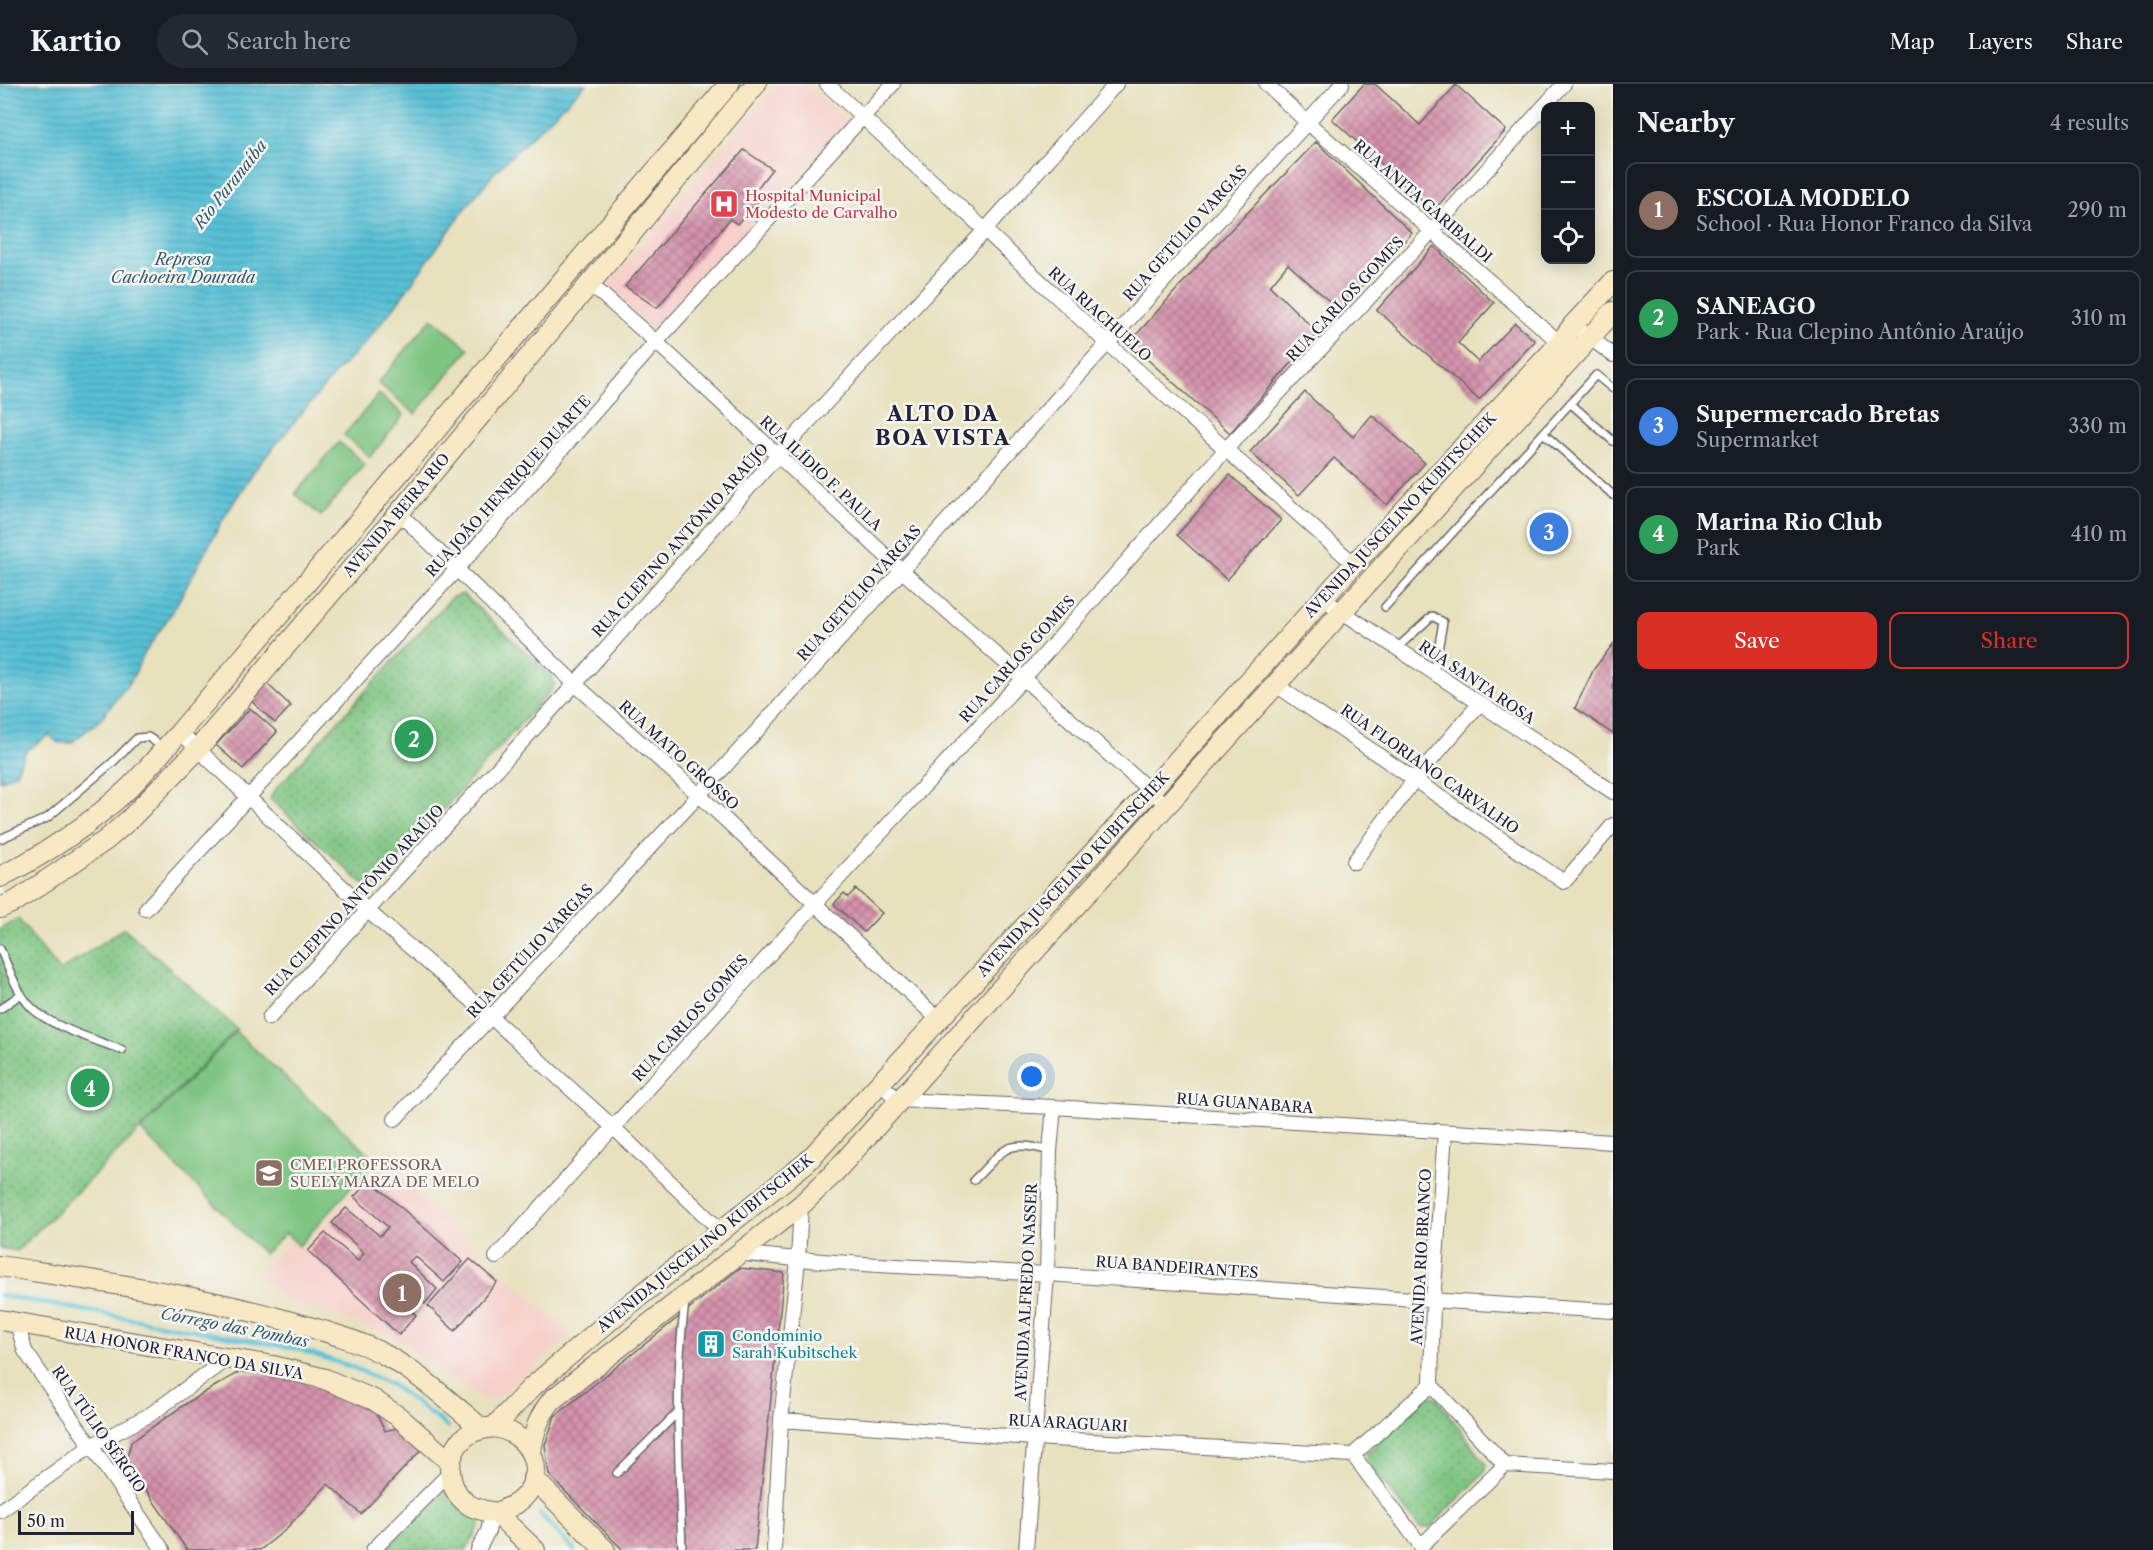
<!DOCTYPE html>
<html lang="en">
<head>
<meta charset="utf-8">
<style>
  body { margin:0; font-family:"Libre Caslon Text",serif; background:#242831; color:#f1f3f6 }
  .controls { position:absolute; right:18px; top:18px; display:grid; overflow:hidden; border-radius:12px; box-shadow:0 3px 15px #0003 }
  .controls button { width:54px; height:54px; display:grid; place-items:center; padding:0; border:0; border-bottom:2px solid #363941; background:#171b24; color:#f1f3f6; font:30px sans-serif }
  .scale { position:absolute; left:18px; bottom:15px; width:116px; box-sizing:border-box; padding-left:6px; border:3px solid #22223b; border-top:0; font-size:16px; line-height:21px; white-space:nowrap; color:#22223b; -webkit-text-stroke:4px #f6f6f2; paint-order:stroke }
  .you { position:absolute; left:1032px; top:993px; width:21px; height:21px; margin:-15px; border:4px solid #fff; border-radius:50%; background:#1a73e8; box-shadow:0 0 0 9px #1a73e833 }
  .badge { display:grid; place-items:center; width:39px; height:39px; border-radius:50%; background:#d93025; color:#fff; font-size:20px; font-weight:700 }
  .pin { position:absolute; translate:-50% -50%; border:3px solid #fff; box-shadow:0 2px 6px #0006 }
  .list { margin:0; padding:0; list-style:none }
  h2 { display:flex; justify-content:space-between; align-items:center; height:78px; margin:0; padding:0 24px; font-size:26px }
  h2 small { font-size:20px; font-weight:400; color:#9ea1a6 }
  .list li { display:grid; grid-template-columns:39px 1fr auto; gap:18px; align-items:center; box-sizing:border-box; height:96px; margin:0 12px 12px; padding:0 12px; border:2px solid #363941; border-radius:12px }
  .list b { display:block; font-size:22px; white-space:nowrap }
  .list p { margin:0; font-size:20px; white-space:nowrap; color:#9ea1a6 }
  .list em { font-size:20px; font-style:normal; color:#9ea1a6 }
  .actions { display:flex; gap:12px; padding:18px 24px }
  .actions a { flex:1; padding:14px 0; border:2px solid #d93025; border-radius:12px; text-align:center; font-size:21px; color:#d93025 }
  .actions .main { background:#d93025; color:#fff }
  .icon { flex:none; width:33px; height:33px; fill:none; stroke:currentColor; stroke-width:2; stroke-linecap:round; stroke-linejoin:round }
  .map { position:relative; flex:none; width:1613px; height:1466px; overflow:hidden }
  header { display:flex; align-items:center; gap:36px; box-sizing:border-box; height:84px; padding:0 30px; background:#171b24; border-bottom:2px solid #363941 }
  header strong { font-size:28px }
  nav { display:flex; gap:33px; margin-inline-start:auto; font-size:21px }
  .search { width:420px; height:54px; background:#242831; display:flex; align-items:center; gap:15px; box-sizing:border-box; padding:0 21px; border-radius:33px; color:#9ea1a6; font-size:22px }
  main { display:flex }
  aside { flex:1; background:#171b24 }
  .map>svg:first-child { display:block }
  .built { fill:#f7d0cb }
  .grass { fill:#7ec581; stroke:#50745e; stroke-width:1.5 }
  .park { fill:url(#park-dots); stroke:#50745e; stroke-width:1.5 }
  .water { fill:url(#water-rules); stroke:#3e7288; stroke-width:1.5 }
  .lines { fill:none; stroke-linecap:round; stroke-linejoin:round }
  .stream { stroke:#59c1d6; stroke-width:4.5 }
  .building { fill:url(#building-cross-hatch) }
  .lane-casing { stroke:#676568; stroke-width:10 }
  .street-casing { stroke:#676568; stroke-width:16 }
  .secondary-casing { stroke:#676568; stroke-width:22 }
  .lane { stroke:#fff; stroke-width:7 }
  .street { stroke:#fff; stroke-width:14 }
  .secondary { stroke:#f8e8c3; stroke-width:20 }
  .labels { text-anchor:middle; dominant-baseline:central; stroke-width:5; stroke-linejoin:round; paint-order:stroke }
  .health-label { font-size:15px; fill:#be3a42; stroke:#f6f6f2; text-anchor:start }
  .street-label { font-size:15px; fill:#22223b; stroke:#f6f6f2 }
  .education-label { font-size:15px; fill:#785e54; stroke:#f6f6f2; text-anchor:start }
  .culture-label { font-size:15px; fill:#0d838f; stroke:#f6f6f2; text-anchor:start }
  .water-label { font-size:16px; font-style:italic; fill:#355a71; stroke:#f6f6f2 }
  .district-label { font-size:21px; font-weight:bold; letter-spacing:1.5px; fill:#22223b; stroke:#f6f6f2 }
</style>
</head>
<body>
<header>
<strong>Kartio</strong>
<div class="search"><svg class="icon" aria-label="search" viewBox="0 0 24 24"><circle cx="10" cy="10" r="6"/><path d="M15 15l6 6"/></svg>Search here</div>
<nav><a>Map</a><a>Layers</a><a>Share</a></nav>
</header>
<main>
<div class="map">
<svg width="1613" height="1466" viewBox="0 0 1613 1466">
  <defs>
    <pattern id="park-dots" width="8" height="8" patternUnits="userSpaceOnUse" patternTransform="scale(1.5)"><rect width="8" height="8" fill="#7ec581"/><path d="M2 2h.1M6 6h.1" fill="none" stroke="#67a06b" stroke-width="1.8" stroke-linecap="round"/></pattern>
    <pattern id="water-rules" width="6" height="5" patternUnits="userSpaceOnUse" patternTransform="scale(1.5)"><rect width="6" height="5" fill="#59c1d6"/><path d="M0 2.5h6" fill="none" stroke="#499caf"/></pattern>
    <pattern id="building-cross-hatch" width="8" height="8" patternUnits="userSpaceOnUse" patternTransform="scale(1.5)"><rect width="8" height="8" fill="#d593ab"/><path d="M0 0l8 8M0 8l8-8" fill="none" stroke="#ac788c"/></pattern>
  </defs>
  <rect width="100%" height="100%" fill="#f6f6f2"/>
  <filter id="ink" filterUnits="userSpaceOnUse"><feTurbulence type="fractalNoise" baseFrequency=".0167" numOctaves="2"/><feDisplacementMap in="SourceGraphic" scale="12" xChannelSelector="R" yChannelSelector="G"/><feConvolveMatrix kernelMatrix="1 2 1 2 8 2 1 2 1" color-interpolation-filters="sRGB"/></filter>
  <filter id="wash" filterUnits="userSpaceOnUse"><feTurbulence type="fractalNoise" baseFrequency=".008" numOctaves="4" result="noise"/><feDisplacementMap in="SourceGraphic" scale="24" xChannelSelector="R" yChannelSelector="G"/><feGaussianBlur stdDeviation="1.35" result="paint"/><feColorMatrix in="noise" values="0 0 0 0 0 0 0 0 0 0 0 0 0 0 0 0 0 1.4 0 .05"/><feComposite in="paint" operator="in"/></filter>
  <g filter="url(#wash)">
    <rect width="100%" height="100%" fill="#e8e1bd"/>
    <path class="built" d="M776 0H806L847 38 658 250 606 203Z
      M380 1077 571 1251 499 1313 491 1317 481 1315 401 1257 347 1235 315 1225H304L256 1192 289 1159 301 1167Z"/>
    <path class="grass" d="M432 234 469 265 415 330 378 299Z
      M379 310 404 331 370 373 344 351Z
      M339 358 365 380 321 432 295 410Z
      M236 948 375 1076 299 1162 286 1149 264 1170 141 1046Z"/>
    <path class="park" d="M463 510 553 593 554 603 373 803 365 802 270 715 274 707 452 513Z
      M18 835 60 887 124 844 237 945 122 1064 17 1167 0 1164V845Z
      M1428 1312 1436 1313 1486 1380 1484 1389 1429 1444H1420L1367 1378 1366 1370Z
      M447 1407 471 1432 482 1437 466 1466H385Z"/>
    <path class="water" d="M0 0H586L495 88 468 121 395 222 365 259 336 288 254 387 225 432 173 527 144 570 132 595 99 637 71 659H58L49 651 26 667 16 689 0 697Z"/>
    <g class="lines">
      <path class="stream" d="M0 1211 298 1265 352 1283 392 1301 448 1343
        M540 1430 574 1466"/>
    </g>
    <g id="blocks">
      <path class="building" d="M1364 0H1375L1420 41 1456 1 1506 46 1433 127 1332 35Z
        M1316 58 1412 149 1339 226 1288 180 1270 202 1318 249 1230 349 1129 259 1220 157Z
        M744 66 772 85 756 106 763 112 737 140 730 135 657 224 625 202Z
        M1434 162 1494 219 1458 259 1478 278 1515 239 1535 257 1479 316 1377 226Z
        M1305 308 1353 353 1372 331 1425 379 1387 421 1334 374 1299 411 1250 368Z
        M1230 391 1281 436 1227 496 1177 451Z
        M1613 560V650L1575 624 1594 585Z
        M264 597 291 622 275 639 248 614Z
        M250 624 277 648 243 685 216 661Z
        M856 805 882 829 864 848 834 820 844 809 848 813Z
        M370 1096 463 1178 444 1198 415 1172 409 1178 437 1205 425 1220 393 1193 386 1202 416 1231 399 1251 308 1167 325 1149 358 1177 364 1169 332 1139 346 1124 380 1152 388 1143 354 1113Z
        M470 1175 497 1198 455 1247 428 1222Z
        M740 1184 784 1189 755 1466H623L549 1391 545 1361 555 1332Z
        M239 1288 280 1292 313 1300 345 1312 376 1329 385 1347 397 1344 421 1366 361 1430 328 1400 284 1447 260 1466H187L126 1377 131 1358 190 1317Z"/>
    </g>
  </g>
  <g filter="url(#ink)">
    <use href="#blocks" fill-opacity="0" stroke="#676568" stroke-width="1.5"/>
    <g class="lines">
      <g class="lane-casing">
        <path id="lane" d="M1570 319 1613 357
          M1543 349 1613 411
          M1385 523 1596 291 1613 305
          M1397 564 1432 532 1443 538 1434 589
          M0 755 47 734 113 678 137 654 148 653 163 663
          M0 865C9 884 16 907 30 922 48 942 96 956 122 966
          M0 925 21 910
          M974 1096C1004 1066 1005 1054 1050 1067
          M617 1389 677 1329
          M682 1466C679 1383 674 1301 685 1218"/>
      </g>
      <g class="street-casing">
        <path id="street" d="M827 0 1107 259 1354 480
          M1266 0 1307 38 1560 259
          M589 199 656 258 901 486 1156 712
          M1573 241 1613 271
          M399 429 575 600 699 711 939 936
          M1323 515 1613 708
          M1276 601 1564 798 1613 741
          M180 648 368 827 491 933 613 1043 722 1148
          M1354 778 1414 696 1480 619
          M146 825 456 486 656 258 893 0
          M269 934 575 600 778 371 985 146 1116 0
          M881 1000 898 1016 1054 1023 1613 1058
          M395 1035 699 711 1342 0
          M738 1169C840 1181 943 1184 1046 1190 1235 1202 1424 1217 1613 1227
          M496 1173 815 820 1023 595 1227 364 1432 147 1564 0
          M17 1239 25 1267 163 1466
          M1431 1301 1505 1381 1421 1462 1353 1371Z
          M1431 1301 1433 1218 1445 1048
          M781 1336 1034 1354 1353 1371
          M1505 1381 1613 1387
          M0 1427 91 1362 151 1330 228 1274
          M373 1466 450 1389
          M478 1466 488 1447 492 1428
          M774 1466 781 1336 798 1176 801 1121
          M1026 1466 1047 1190 1050 1067 1054 1023"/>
      </g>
      <g class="secondary-casing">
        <path id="secondary" d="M0 793C46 770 92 739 130 703 147 686 163 666 180 648L729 0
          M0 824 16 817 106 756 130 735 198 665 399 429 756 0
          M0 1182C96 1197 194 1210 288 1237 321 1246 356 1255 387 1272 421 1291 451 1319 481 1344
          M0 1236 273 1282 325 1295 374 1316 399 1333 450 1378
          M494 1343 532 1303 620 1228 807 1078 1150 707 1354 480 1560 259 1573 241 1613 198
          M494 1343C533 1349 551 1394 517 1419 511 1423 503 1426 496 1429 487 1427 477 1426 469 1421 443 1404 444 1364 471 1349 478 1345 486 1344 494 1343Z
          M531 1368C534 1347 539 1332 552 1316L801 1121 832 1091 1613 228
          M533 1394 605 1466
          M496 1429 535 1466"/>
      </g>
      <use href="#lane" class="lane"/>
      <use href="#street" class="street"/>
      <use href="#secondary" class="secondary"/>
    </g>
  </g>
  <defs>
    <g id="hospital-square" transform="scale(1.5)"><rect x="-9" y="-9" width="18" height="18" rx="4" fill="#e0444e" stroke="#f6f6f2"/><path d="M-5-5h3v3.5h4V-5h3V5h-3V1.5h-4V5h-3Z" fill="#fff"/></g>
    <g id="school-square" transform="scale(1.5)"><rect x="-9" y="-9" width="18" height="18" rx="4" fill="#8d6e63" stroke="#f6f6f2"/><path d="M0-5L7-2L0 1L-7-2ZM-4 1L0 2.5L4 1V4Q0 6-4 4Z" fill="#fff"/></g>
    <g id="building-square" transform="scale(1.5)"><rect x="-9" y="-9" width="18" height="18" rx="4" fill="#0f9aa8" stroke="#f6f6f2"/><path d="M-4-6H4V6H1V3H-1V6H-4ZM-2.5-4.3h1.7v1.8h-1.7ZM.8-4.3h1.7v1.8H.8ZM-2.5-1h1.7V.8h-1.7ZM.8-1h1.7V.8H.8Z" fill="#fff"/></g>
  </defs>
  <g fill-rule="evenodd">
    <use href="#hospital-square" x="724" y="120"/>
    <use href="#school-square" x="269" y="1089"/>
    <use href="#building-square" x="711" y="1260"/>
  </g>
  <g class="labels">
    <g class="health-label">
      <text x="745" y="111">Hospital Municipal<tspan x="745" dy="17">Modesto de Carvalho</tspan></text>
    </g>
    <g class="street-label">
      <text transform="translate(1423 117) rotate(41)">RUA ANITA GARIBALDI</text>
      <text transform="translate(1185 149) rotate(-48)">RUA GETÚLIO VARGAS</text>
      <text transform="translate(1345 215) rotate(-47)">RUA CARLOS GOMES</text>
      <text transform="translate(1100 230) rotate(42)">RUA RIACHUELO</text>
      <text transform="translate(821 389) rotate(43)">RUA ILÍDIO F. PAULA</text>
      <text transform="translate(508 402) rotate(-48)">RUA JOÃO HENRIQUE DUARTE</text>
      <text transform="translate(396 431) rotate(-50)">AVENIDA BEIRA RIO</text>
      <text transform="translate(1400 431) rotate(-47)">AVENIDA JUSCELINO KUBITSCHEK</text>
      <text transform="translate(680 456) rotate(-48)">RUA CLEPINO ANTÔNIO ARAÚJO</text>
      <text transform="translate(859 509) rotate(-48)">RUA GETÚLIO VARGAS</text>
      <text transform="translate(1017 575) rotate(-48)">RUA CARLOS GOMES</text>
      <text transform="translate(1477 598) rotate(34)">RUA SANTA ROSA</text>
      <text transform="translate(679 671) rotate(42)">RUA MATO GROSSO</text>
      <text transform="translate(1430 685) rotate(35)">RUA FLORIANO CARVALHO</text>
      <text transform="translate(1073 790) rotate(-47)">AVENIDA JUSCELINO KUBITSCHEK</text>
      <text transform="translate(354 816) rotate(-47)">RUA CLEPINO ANTÔNIO ARAÚJO</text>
      <text transform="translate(530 867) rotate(-47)">RUA GETÚLIO VARGAS</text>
      <text transform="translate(690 934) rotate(-48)">RUA CARLOS GOMES</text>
      <text transform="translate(1245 1019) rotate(4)">RUA GUANABARA</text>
      <text transform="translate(705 1159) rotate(-39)">AVENIDA JUSCELINO KUBITSCHEK</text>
      <text transform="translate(1421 1173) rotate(-87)">AVENIDA RIO BRANCO</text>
      <text transform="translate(1177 1183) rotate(4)">RUA BANDEIRANTES</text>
      <text transform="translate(1026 1208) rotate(-87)">AVENIDA ALFREDO NASSER</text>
      <text transform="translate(184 1269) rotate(10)">RUA HONOR FRANCO DA SILVA</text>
      <text transform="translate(1068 1339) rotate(3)">RUA ARAGUARI</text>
      <text transform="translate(99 1345) rotate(55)">RUA TÚLIO SÉRGIO</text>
    </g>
    <g class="education-label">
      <text x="290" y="1080">CMEI PROFESSORA<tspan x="290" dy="17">SUELY MARZA DE MELO</tspan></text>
    </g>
    <g class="culture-label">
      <text x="732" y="1251">Condomínio<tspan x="732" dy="17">Sarah Kubitschek</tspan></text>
    </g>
    <g class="water-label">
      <text transform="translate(230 100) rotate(-52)">Rio Paranaíba</text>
      <text x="183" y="175">Represa<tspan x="183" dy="18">Cachoeira Dourada</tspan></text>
      <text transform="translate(235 1243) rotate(11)">Córrego das Pombas</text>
    </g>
    <g class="district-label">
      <text x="943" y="329">ALTO DA<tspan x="943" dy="24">BOA VISTA</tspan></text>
    </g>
  </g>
</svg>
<div class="controls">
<button>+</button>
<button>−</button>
<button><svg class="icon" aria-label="locate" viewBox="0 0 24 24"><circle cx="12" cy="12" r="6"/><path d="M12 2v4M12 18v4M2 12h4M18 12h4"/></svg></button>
</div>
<div class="scale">50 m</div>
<div class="you"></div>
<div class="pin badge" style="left:402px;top:1209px;background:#8d6e63">1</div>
<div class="pin badge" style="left:414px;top:655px;background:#2e9e5b">2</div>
<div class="pin badge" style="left:1549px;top:448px;background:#3f7fe0">3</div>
<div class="pin badge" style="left:90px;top:1004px;background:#2e9e5b">4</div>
</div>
<aside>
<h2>Nearby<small>4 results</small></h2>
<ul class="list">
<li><span class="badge" style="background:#8d6e63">1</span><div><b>ESCOLA MODELO</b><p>School · Rua Honor Franco da Silva</p></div><em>290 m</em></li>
<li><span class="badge" style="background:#2e9e5b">2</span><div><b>SANEAGO</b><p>Park · Rua Clepino Antônio Araújo</p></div><em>310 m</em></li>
<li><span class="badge" style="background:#3f7fe0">3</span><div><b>Supermercado Bretas</b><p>Supermarket</p></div><em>330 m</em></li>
<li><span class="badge" style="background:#2e9e5b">4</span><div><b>Marina Rio Club</b><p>Park</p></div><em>410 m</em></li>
</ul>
<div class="actions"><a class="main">Save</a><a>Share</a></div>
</aside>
</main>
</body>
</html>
